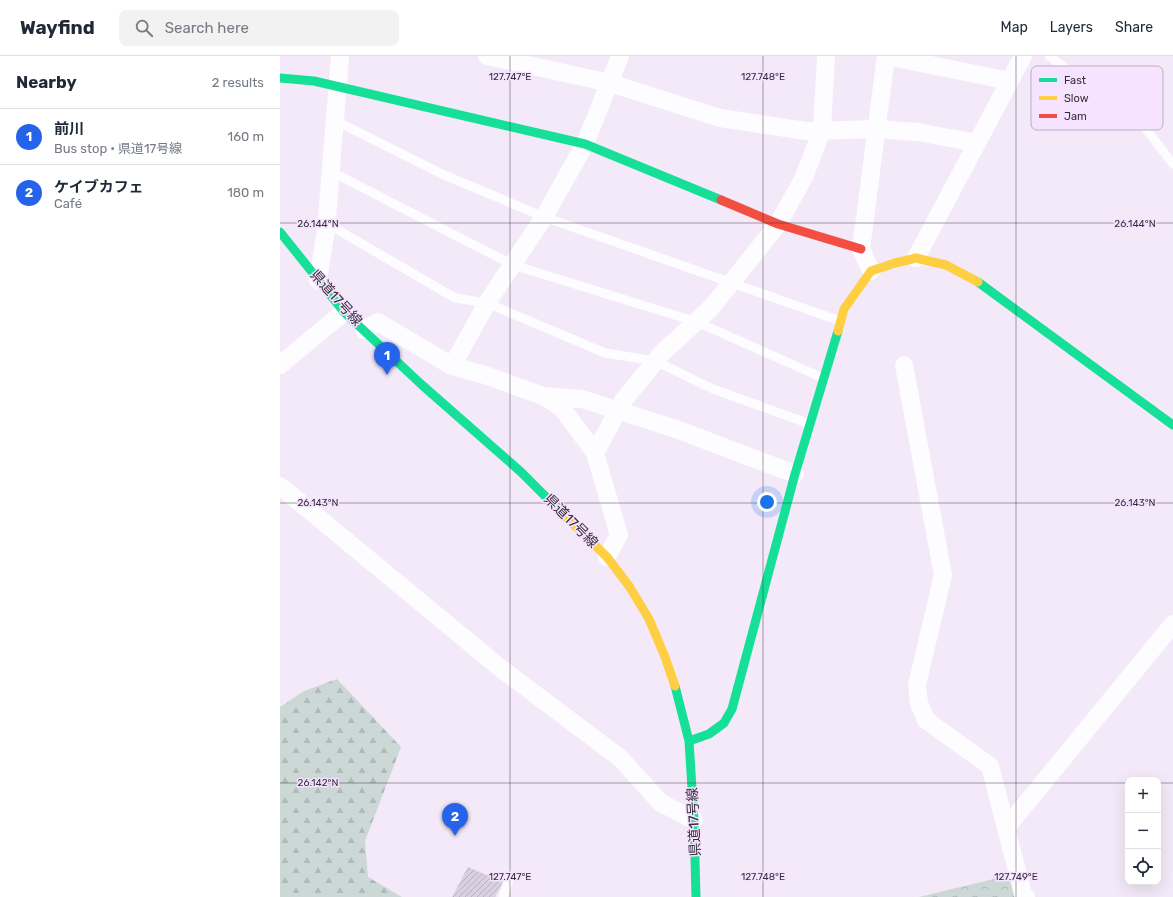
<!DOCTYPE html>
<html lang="en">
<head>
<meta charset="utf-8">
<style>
  body { margin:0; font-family:Rubik,"Noto Sans JP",sans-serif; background:#f2f2f3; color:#1f2937 }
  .controls { position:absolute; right:12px; bottom:12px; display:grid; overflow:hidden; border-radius:8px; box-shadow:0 4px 16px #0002 }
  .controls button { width:36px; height:36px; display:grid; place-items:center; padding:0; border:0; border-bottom:1px solid #e0e1e3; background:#fff; color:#1f2937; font:20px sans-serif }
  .you { position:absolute; left:487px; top:446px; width:14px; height:14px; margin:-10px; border:3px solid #fff; border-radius:50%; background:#1a73e8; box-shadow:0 0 0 6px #1a73e833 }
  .badge { display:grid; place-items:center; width:26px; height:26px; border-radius:50%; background:#2563eb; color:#fff; font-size:13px; font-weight:700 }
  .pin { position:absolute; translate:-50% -33px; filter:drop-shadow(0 1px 2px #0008) }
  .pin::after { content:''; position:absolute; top:21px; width:14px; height:12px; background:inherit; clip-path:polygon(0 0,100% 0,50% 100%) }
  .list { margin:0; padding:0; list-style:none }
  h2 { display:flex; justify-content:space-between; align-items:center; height:52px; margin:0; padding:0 16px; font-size:17px }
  h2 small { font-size:13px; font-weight:400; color:#747a83 }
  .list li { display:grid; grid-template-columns:26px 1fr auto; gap:12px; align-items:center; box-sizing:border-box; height:56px; padding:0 16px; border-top:1px solid #e0e1e3 }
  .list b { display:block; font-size:15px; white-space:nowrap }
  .list p { margin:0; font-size:13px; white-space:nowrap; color:#747a83 }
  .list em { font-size:13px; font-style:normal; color:#747a83 }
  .icon { flex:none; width:22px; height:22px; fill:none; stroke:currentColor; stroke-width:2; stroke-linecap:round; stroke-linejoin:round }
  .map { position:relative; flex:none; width:893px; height:841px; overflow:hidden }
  header { display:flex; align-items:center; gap:24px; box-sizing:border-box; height:56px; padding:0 20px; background:#fff; border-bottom:1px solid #e0e1e3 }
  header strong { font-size:19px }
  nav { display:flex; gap:22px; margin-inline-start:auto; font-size:14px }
  .search { width:280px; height:36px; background:#f2f2f3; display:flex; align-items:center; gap:10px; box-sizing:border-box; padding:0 14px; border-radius:8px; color:#747a83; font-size:15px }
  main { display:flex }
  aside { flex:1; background:#fff }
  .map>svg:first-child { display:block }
  .forest { fill:url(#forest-firs) }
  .park { fill:url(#park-crowns) }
  .building { fill:url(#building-hatch) }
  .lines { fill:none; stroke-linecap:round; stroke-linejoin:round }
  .lane { stroke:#fdfcfe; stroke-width:9 }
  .street { stroke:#fdfcfe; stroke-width:18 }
  .fast { stroke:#16e098; stroke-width:9 }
  .slow { stroke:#ffcf43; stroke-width:9 }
  .jam { stroke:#f24e42; stroke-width:9 }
  .ticks { fill:none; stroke:#362f3a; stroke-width:1; stroke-opacity:0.45 }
  .labels { text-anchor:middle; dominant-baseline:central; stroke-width:3; stroke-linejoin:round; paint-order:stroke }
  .street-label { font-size:14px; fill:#362f3a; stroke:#f6e3ff }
  .key { fill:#f6e3ff; stroke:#bcadc4; stroke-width:1 }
  .key-label { font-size:11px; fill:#362f3a }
  .ticks-label { font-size:10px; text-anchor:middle; fill:#362f3a; stroke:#f6e3ff; stroke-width:3; stroke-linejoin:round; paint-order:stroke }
</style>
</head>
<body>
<header>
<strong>Wayfind</strong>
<div class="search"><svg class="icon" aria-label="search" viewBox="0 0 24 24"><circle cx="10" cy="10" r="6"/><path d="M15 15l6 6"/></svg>Search here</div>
<nav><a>Map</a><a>Layers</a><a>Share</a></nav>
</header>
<main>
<aside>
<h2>Nearby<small>2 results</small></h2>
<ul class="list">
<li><span class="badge">1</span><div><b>前川</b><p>Bus stop · 県道17号線</p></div><em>160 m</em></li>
<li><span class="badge">2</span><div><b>ケイブカフェ</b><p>Café</p></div><em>180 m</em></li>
</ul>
</aside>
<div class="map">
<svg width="893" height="841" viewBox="0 0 893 841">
  <defs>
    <pattern id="forest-firs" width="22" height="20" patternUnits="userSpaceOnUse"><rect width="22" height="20" fill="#ccd8d6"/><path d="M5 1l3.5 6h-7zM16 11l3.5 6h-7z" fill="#b0bab8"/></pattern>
    <pattern id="park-crowns" width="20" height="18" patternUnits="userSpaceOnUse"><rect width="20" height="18" fill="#ccd8d6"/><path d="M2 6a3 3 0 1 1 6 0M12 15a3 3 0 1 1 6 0" fill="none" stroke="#b0bab8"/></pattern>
    <pattern id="building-hatch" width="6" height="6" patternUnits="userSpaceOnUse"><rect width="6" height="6" fill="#d9d1df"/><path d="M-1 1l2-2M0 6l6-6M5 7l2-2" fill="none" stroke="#bbb4c0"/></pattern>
  </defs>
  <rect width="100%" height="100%" fill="#f4e9f9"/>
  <path class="forest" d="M57 623 121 691 85 785 88 821 122 841H0V651L24 635Z"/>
  <path class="park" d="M730 819 738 841H639Z"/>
  <path class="building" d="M188 811 223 826 215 841H172Z"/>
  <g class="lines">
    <path class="lane" d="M769 0 866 73 893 108
      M54 64 162 118 264 161 560 265
      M50 115 233 209 417 266 543 322
      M46 167 175 242 207 247 325 297 375 305 433 333 530 368
      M223 841 230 821"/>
    <path class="street" d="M207 0 330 27 440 62 526 75 597 73 637 76 697 87
      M606 0 730 25
      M636 202 743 0
      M591 215 581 193 606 0
      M38 224 46 174 60 0
      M84 274 98 266 172 310 205 319 263 340 282 352 315 397 339 479 327 501
      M0 309 64 256
      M624 309 663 519 637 629 639 647 646 664 710 710 743 838 746 841
      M172 310 207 247 264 161 305 88 340 0
      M265 340 302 343 396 373 515 418
      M315 397 343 345 382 297 431 252 498 168 524 121 542 74 546 0
      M0 430 219 611 340 702 381 747 414 764
      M726 772 893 568"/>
    <path class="fast" d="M0 22 34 25 305 88 441 144
      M0 176 64 256 142 329 241 416 286 461
      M698 226 893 369
      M395 630 409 685 414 764 416 841
      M409 685 429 678 444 667 452 653 515 418 558 275"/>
    <path class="slow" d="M558 275 564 253 591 215 615 207 636 202 666 209 698 226
      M286 461 327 501 349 530 369 563 385 601 395 630"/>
    <path class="jam" d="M441 144 498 168 581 193"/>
  </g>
  <path class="ticks" d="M230 0V841M483 0V841M736 0V841M0 167H893M0 447H893M0 727H848M878 727H893"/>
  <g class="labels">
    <g class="street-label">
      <text transform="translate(56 242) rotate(48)">県道17号線</text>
      <text transform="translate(291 465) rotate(45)">県道17号線</text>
      <text transform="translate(414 766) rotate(-93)">県道17号線</text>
    </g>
  </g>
  <rect x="751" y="10" width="132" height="64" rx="6" class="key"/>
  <rect x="759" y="22" width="18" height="4" fill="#16e098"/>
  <rect x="759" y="40" width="18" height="4" fill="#ffcf43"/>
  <rect x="759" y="58" width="18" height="4" fill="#f24e42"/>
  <g class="key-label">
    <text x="784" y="28">Fast</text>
    <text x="784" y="46">Slow</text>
    <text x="784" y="64">Jam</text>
  </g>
  <g class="ticks-label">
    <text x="230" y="24">127.747°E</text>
    <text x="483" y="24">127.748°E</text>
    <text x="38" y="171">26.144°N</text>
    <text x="855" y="171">26.144°N</text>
    <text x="38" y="450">26.143°N</text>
    <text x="855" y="450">26.143°N</text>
    <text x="38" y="730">26.142°N</text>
    <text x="230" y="824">127.747°E</text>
    <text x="483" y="824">127.748°E</text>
    <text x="736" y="824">127.749°E</text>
  </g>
</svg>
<div class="controls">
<button>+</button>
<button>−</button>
<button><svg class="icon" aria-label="locate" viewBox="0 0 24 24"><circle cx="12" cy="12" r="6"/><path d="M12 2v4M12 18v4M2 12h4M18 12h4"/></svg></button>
</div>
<div class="you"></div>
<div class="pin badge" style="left:107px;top:319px">1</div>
<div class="pin badge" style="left:175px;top:780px">2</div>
</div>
</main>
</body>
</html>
